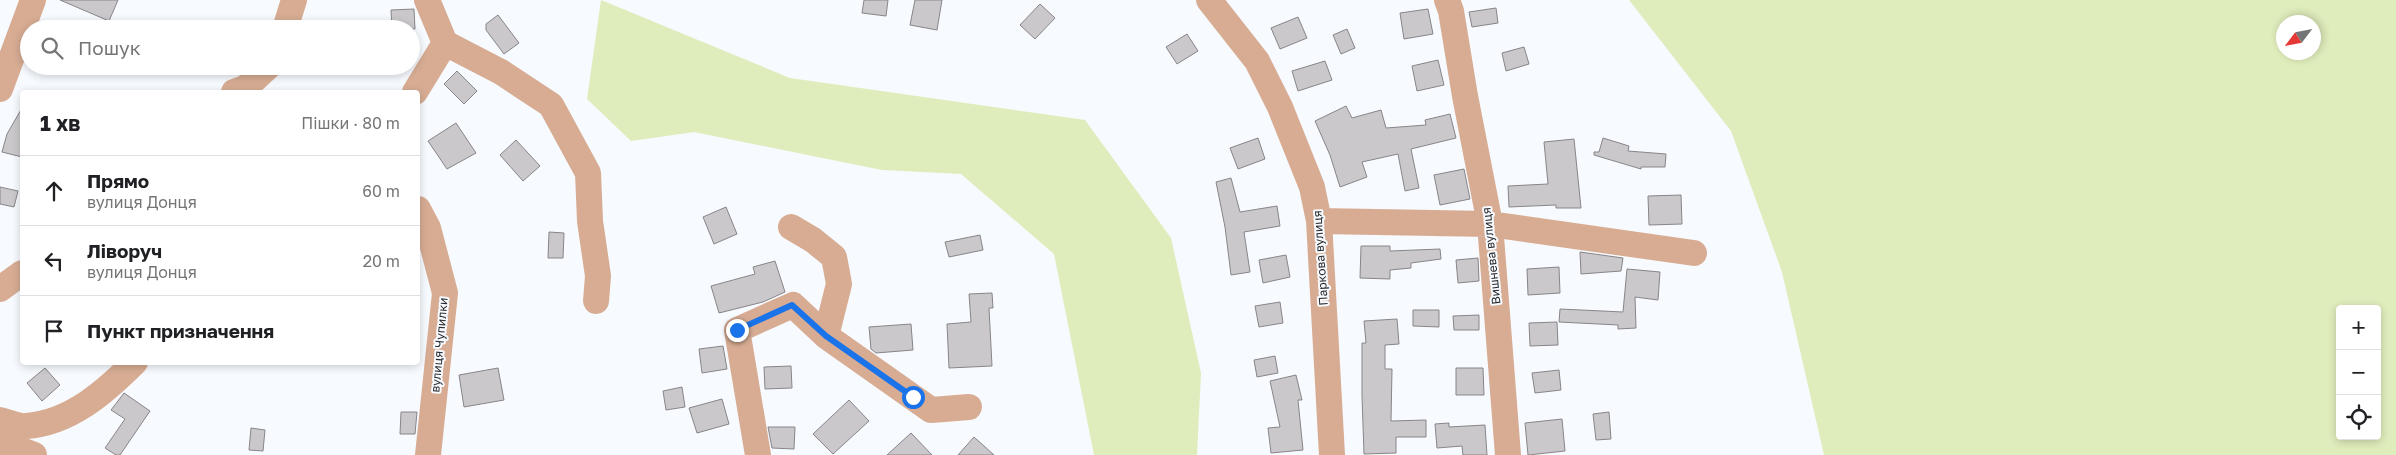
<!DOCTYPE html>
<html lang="uk">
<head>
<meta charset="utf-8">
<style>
  body { margin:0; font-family:"Golos Text",sans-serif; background:#f2f2f2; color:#202124 }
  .controls { position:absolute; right:15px; bottom:15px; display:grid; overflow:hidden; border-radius:5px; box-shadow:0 2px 8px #0003 }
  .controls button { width:45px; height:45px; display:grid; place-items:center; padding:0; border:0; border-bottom:1px solid #e0e0e0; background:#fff; color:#202124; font:25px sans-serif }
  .compass { position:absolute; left:2276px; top:15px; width:45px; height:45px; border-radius:50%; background:#fff; box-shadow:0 2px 8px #0003; rotate:238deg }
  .stop { position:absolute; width:15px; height:15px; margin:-11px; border:4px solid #1a73e8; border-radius:50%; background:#fff }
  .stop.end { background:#1a73e8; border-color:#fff; box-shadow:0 1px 5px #0008 }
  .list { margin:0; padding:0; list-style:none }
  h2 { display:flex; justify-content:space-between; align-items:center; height:65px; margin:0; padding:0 20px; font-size:21px }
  h2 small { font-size:16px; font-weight:400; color:#757577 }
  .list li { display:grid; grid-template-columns:32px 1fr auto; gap:15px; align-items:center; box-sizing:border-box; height:70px; padding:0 20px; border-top:1px solid #e0e0e0 }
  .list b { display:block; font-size:19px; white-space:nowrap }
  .list p { margin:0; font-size:16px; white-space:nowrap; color:#757577 }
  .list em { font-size:16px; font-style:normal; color:#757577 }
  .icon { flex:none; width:28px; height:28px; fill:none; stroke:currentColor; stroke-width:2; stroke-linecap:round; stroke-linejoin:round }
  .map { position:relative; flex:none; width:2396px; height:455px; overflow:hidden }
  .search { position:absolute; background:#fff; box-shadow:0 2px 8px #0003; left:20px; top:20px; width:400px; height:55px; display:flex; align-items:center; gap:12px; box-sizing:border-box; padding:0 18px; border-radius:28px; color:#757577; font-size:19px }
  .panel { position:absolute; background:#fff; box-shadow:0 2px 8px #0003; left:20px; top:90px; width:400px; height:275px; border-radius:5px }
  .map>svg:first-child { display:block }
  .green { fill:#dfecbb; fill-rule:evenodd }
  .building { fill:#cbc8cc; stroke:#888589 }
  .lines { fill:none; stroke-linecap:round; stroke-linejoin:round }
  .minor { stroke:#d7ac93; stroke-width:26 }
  .route { stroke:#1a73e8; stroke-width:6 }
  .labels { text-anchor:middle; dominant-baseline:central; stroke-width:4; stroke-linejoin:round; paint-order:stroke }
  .street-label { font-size:12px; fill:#292a2c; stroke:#f7fafe }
</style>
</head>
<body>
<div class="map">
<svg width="2396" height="455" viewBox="0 0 2396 455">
  <rect width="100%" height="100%" fill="#f7fafe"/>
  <path class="green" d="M601 0 790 78 1085 120 1171 238 1201 373 1197 455H1094L1054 254 961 174 882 170 694 132 631 141 587 99Z
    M1629 0H2396V455H1824L1782 272 1731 131ZM2284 22H2314V52H2284ZM2340 309H2377V436H2340Z"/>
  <path class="building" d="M60 0H118L109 21Z
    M864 0H888L886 16 862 13Z
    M915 0H942L937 30 910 25Z
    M1040 4 1055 18 1035 39 1020 25Z
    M1496 8 1498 23 1472 27 1469 12Z
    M414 9 415 29H392L391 10Z
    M1428 9 1433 34 1404 39 1400 13Z
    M498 15 519 43 504 54 486 30V24Z
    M1298 17 1307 38 1280 49 1271 28Z
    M1347 29 1355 48 1341 54 1333 35Z
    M1187 34 1198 51 1177 64 1166 47Z
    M1524 47 1529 64 1506 71 1502 53Z
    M1438 60 1444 85 1417 91 1412 66Z
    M1325 61 1332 80 1298 91 1292 71Z
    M457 71 477 91 464 104 444 84Z
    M1346 106 1352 118 1381 110 1386 128 1426 125 1425 120 1450 114 1456 138 1411 149 1419 188 1405 191 1398 154 1362 162 1367 177 1340 187 1330 155 1315 121Z
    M22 108V157L2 152 7 134Z
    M456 123 476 153 447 169 428 141Z
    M1258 138 1265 159 1238 169 1230 148Z
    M1603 138 1629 146 1628 151 1666 154 1665 167H1641V169L1594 155V152H1599Z
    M1574 139 1581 208H1556V205L1509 207 1508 186 1548 184 1544 142Z
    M516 140 540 166 523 181 500 155Z
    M1464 169 1470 199 1440 205 1434 175Z
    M1231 178 1240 212 1277 206 1280 226 1244 232 1250 272 1231 275 1225 227 1216 182Z
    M0 187 18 191 14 207 0 204Z
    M1681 195 1682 224 1649 225 1648 196Z
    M726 207 737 234 714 244 703 217Z
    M549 232 564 233 563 258H548Z
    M980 235 983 250 949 257 945 242Z
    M1361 246H1390V251L1440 249 1441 259 1411 263V268L1390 270V279L1360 278Z
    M1580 252 1623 258 1621 271 1581 274Z
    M1286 255 1290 277 1263 283 1259 260Z
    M1478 258 1479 281 1458 283 1456 260Z
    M775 261 785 292 763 302 719 313 711 286 755 274 753 267Z
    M1559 267 1560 293 1528 295 1527 269Z
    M1627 269 1660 272 1658 300 1635 297 1636 328 1618 329V325L1559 322 1560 309 1623 312Z
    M992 293 993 308H989L992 366 949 368 947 324 971 322 969 294Z
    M1280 302 1283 323 1259 327 1255 306Z
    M1413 310H1439V327L1413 326Z
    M1479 315V330H1454L1453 316Z
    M1397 319 1399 344 1385 345V369H1392L1391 421 1426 420V437H1396V453L1364 454 1362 396V343H1366L1364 321Z
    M1557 322 1558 345 1530 346 1529 323Z
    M911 324 913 350 876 353 871 349 869 327Z
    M723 346 727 369 702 373 699 349Z
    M1275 356 1278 373 1257 377 1254 360Z
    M791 366 792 388 765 389 764 367Z
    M45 368 60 385 42 401 27 383Z
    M498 368 504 400 464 407 459 375Z
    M1456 368H1483L1484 395H1456Z
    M1559 370 1561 390 1535 393 1532 373Z
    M1296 375 1302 400H1298L1303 450 1271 453 1268 428 1280 427 1270 381Z
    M682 387 685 407 666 410 663 391Z
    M124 393 150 411 120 455H116L105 448 125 419 111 410Z
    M722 399 729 424 697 433 689 408Z
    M849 400 869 421 833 454 813 434Z
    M401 412H417L415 434H400Z
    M1609 412 1611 439 1596 440 1593 414Z
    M1562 419 1565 451 1528 455 1525 423Z
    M1449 423V427L1485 425 1487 455H1463L1462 446 1437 448 1435 424Z
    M768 427H795L794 449 772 448Z
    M251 428 265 430 263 451 249 450Z
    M911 433 932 455H887Z
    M974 437 994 455H958Z"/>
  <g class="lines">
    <path class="minor" d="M1209 0 1257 61 1280 107 1312 187 1319 221 1332 455
      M1447 0 1451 11 1465 96 1490 224 1508 455
      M285 29 294 0
      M445 43 501 72 551 105 588 173 590 221 598 276 596 301
      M0 89 33 0
      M234 92 245 88 269 66
      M415 92 445 43 427 0
      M418 209 428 228 445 293 428 455
      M1319 221 1490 224 1694 253
      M791 227 813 240 834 257 839 284 826 336
      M0 289 22 273
      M0 420C8 422 18 427 26 426 70 423 105 392 135 362
      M0 442 34 455
      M758 455 737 330 793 305 826 336 931 410 969 407"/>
  </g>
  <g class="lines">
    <path class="route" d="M737 330 792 305 826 336 913 397"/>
  </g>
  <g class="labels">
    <g class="street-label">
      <text transform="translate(1491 256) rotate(-96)">Вишнева вулиця</text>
      <text transform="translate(1320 258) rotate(-94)">Паркова вулиця</text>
      <text transform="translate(439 345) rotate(-85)">вулиця Чупилки</text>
    </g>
  </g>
</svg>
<div class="controls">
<button>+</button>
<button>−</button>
<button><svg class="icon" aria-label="locate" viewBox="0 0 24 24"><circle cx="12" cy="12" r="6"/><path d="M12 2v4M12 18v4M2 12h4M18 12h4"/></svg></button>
</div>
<svg class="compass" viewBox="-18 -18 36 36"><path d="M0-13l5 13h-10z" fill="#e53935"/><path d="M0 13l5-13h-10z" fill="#757577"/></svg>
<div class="stop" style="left:913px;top:397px"></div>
<div class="stop end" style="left:737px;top:330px"></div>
<div class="search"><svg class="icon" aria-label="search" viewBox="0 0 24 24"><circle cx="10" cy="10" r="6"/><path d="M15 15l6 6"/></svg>Пошук</div>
<section class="panel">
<h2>1 хв<small>Пішки · 80 m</small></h2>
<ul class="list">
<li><svg class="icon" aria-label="ahead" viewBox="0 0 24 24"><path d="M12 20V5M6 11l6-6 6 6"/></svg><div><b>Прямо</b><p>вулиця Донця</p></div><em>60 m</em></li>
<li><svg class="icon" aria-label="left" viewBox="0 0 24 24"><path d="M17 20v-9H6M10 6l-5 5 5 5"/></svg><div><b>Ліворуч</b><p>вулиця Донця</p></div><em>20 m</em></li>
<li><svg class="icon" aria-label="arrive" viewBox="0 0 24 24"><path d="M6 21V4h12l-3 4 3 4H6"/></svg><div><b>Пункт призначення</b></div></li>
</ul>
</section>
</div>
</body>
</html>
